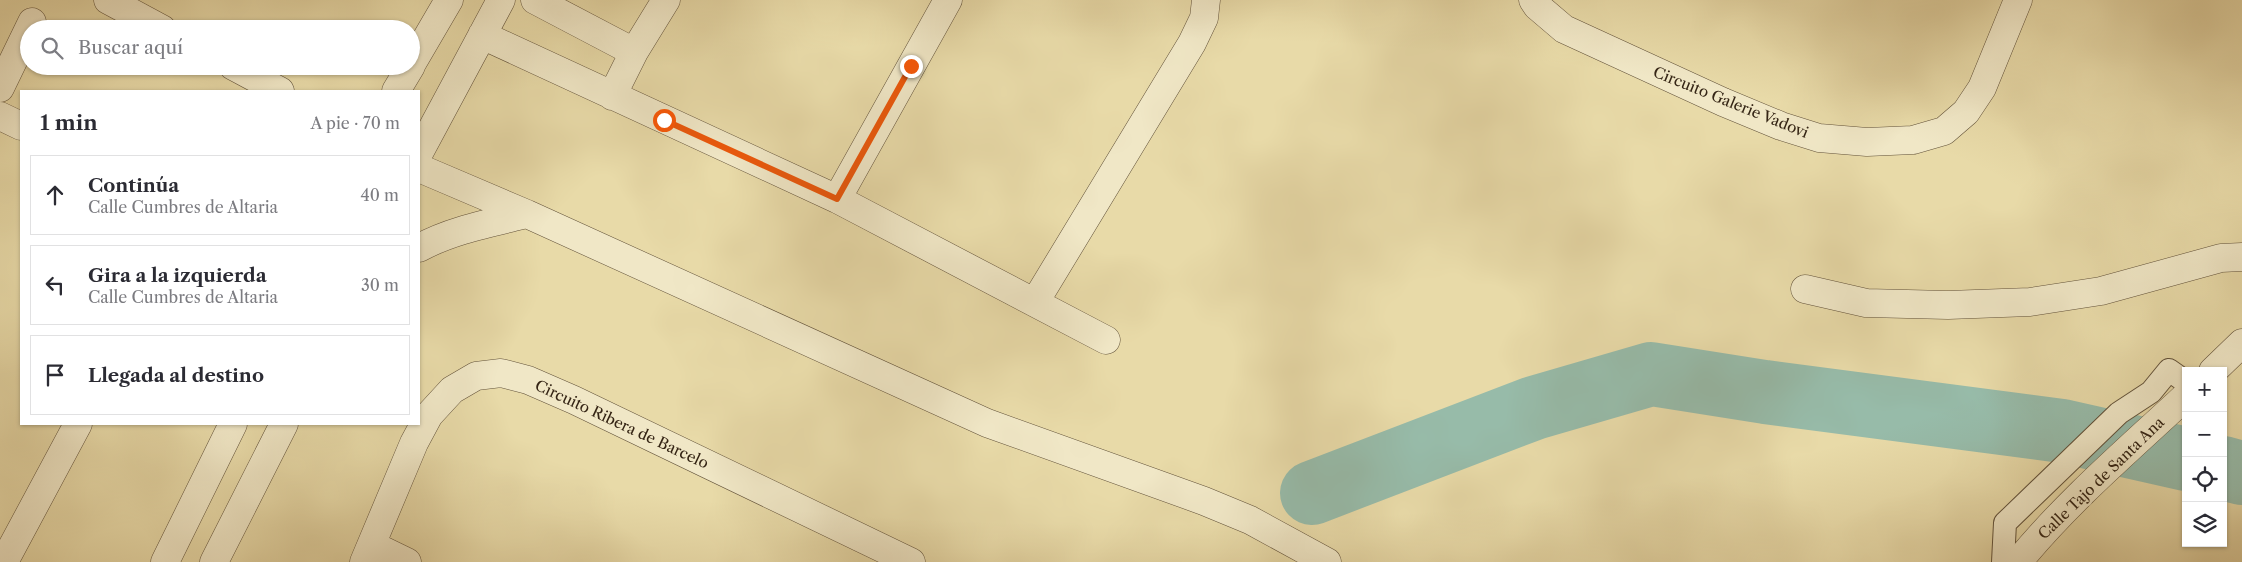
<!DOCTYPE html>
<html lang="es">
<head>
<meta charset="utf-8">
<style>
  body { margin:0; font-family:"Libre Caslon Text",serif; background:#f2f2f3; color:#2b2b33 }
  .controls { position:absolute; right:15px; bottom:15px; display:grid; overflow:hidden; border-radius:0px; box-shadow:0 1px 4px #0004 }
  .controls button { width:45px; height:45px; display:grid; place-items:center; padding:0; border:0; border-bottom:1px solid #e1e1e2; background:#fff; color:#2b2b33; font:25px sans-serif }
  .stop { position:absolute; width:15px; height:15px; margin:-11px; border:4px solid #ea580c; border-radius:50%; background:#fff }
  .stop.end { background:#ea580c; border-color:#fff; box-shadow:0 1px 5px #0008 }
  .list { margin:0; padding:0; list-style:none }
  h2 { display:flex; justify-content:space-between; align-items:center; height:65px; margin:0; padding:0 20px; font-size:21px }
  h2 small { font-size:16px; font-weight:400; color:#7c7c81 }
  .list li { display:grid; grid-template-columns:32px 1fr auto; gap:15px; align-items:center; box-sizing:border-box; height:80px; margin:0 10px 10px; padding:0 10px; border:1px solid #e1e1e2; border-radius:0px }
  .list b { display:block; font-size:19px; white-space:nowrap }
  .list p { margin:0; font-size:16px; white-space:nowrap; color:#7c7c81 }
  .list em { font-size:16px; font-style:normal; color:#7c7c81 }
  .icon { flex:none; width:28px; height:28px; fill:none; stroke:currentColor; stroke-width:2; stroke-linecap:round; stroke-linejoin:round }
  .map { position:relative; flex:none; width:2242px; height:562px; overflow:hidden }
  .search { position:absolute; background:#fff; box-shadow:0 1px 4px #0004; left:20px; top:20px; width:400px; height:55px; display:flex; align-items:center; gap:12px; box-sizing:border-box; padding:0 18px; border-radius:28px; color:#7c7c81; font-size:19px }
  .panel { position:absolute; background:#fff; box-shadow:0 1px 4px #0004; left:20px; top:90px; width:400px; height:335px; border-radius:0px }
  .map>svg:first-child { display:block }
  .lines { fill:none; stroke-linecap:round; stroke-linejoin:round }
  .river { stroke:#97bba9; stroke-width:64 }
  .pedestrian-casing { stroke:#62523a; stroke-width:24 }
  .minor-casing { stroke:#62523a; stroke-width:29 }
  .tertiary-casing { stroke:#62523a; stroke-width:29 }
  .pedestrian { stroke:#f0e7c6; stroke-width:22 }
  .minor { stroke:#f0e7c6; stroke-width:28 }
  .tertiary { stroke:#f0e7c6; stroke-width:28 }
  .route { stroke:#ea580c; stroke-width:6 }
  .labels { text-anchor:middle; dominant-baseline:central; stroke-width:5; stroke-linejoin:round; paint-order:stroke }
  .street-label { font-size:15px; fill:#352515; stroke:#f0e7c6 }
</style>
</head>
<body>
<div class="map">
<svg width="2242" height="562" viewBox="0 0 2242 562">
  <rect width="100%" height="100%" fill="#e8daa8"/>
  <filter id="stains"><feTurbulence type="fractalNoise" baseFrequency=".004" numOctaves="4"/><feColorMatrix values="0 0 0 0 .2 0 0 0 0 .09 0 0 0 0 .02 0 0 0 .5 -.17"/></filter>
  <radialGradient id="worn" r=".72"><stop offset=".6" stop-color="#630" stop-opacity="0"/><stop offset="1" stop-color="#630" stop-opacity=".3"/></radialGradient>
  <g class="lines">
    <path class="river" d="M2223 468 2242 473
      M1312 493 1534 408 1651 374 1765 392 2062 431 2186 459"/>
    <g class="pedestrian-casing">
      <path id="pedestrian" d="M2003 562 2005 523 2119 413 2151 392 2169 370 2186 382"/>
    </g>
    <g class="minor-casing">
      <path id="minor" d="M108 0 162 29
        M535 0 634 52
        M1533 0 1537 6 1564 29 1723 102 1781 126 1819 138 1867 142 1913 140 1944 131 1966 112 1982 88 2018 0
        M482 35 837 199 1106 340
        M411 65 449 0
        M233 66 280 91
        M0 88 32 22
        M396 91 411 66
        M612 96 634 52 666 0
        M0 116 21 126
        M419 153 501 0
        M419 168 527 214 987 423 1204 501 1250 520 1327 562
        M837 199 948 0
        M419 248C452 230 490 223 527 214
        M1805 289 1866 303 1948 305 2030 302 2101 291 2221 258 2242 257
        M1035 302 1192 43 1204 18 1206 0
        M372 545 407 562
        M4 562 78 424
        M165 562 233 424
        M214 562 284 424
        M364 562 414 443 429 415 452 390 476 376 501 373 528 380 574 400 911 562"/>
    </g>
    <g class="tertiary-casing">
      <path id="tertiary" d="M2213 371 2242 343
        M2018 562C2068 501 2128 450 2186 396"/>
    </g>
    <use href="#pedestrian" class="pedestrian"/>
    <use href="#minor" class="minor"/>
    <use href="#tertiary" class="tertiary"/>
  </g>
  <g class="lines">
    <path class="route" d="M664 120 837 199 911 66"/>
  </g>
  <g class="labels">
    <g class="street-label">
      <text transform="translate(1731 102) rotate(22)">Circuito Galerie Vadovi</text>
      <text transform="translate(622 424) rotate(25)">Circuito Ribera de Barcelo</text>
      <text transform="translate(2101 478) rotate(-44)">Calle Tajo de Santa Ana</text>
    </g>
  </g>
  <rect width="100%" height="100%" filter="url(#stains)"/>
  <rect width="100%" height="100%" fill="url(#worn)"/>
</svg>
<div class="controls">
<button>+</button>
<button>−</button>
<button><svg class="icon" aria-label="locate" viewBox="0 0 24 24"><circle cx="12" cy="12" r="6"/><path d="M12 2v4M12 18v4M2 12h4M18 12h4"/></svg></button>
<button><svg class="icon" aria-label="layers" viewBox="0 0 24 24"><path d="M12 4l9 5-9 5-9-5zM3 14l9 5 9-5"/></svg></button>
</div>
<div class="stop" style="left:664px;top:120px"></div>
<div class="stop end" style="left:911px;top:66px"></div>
<div class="search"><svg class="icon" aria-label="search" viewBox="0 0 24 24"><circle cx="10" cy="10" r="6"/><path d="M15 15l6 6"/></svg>Buscar aquí</div>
<section class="panel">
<h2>1 min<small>A pie · 70 m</small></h2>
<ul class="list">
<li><svg class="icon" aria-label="ahead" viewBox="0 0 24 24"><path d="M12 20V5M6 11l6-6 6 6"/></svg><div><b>Continúa</b><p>Calle Cumbres de Altaria</p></div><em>40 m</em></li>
<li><svg class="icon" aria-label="left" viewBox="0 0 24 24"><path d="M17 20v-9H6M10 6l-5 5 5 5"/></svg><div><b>Gira a la izquierda</b><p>Calle Cumbres de Altaria</p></div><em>30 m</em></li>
<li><svg class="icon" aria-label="arrive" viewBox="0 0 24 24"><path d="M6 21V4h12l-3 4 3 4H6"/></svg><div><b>Llegada al destino</b></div></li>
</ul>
</section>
</div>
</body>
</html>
